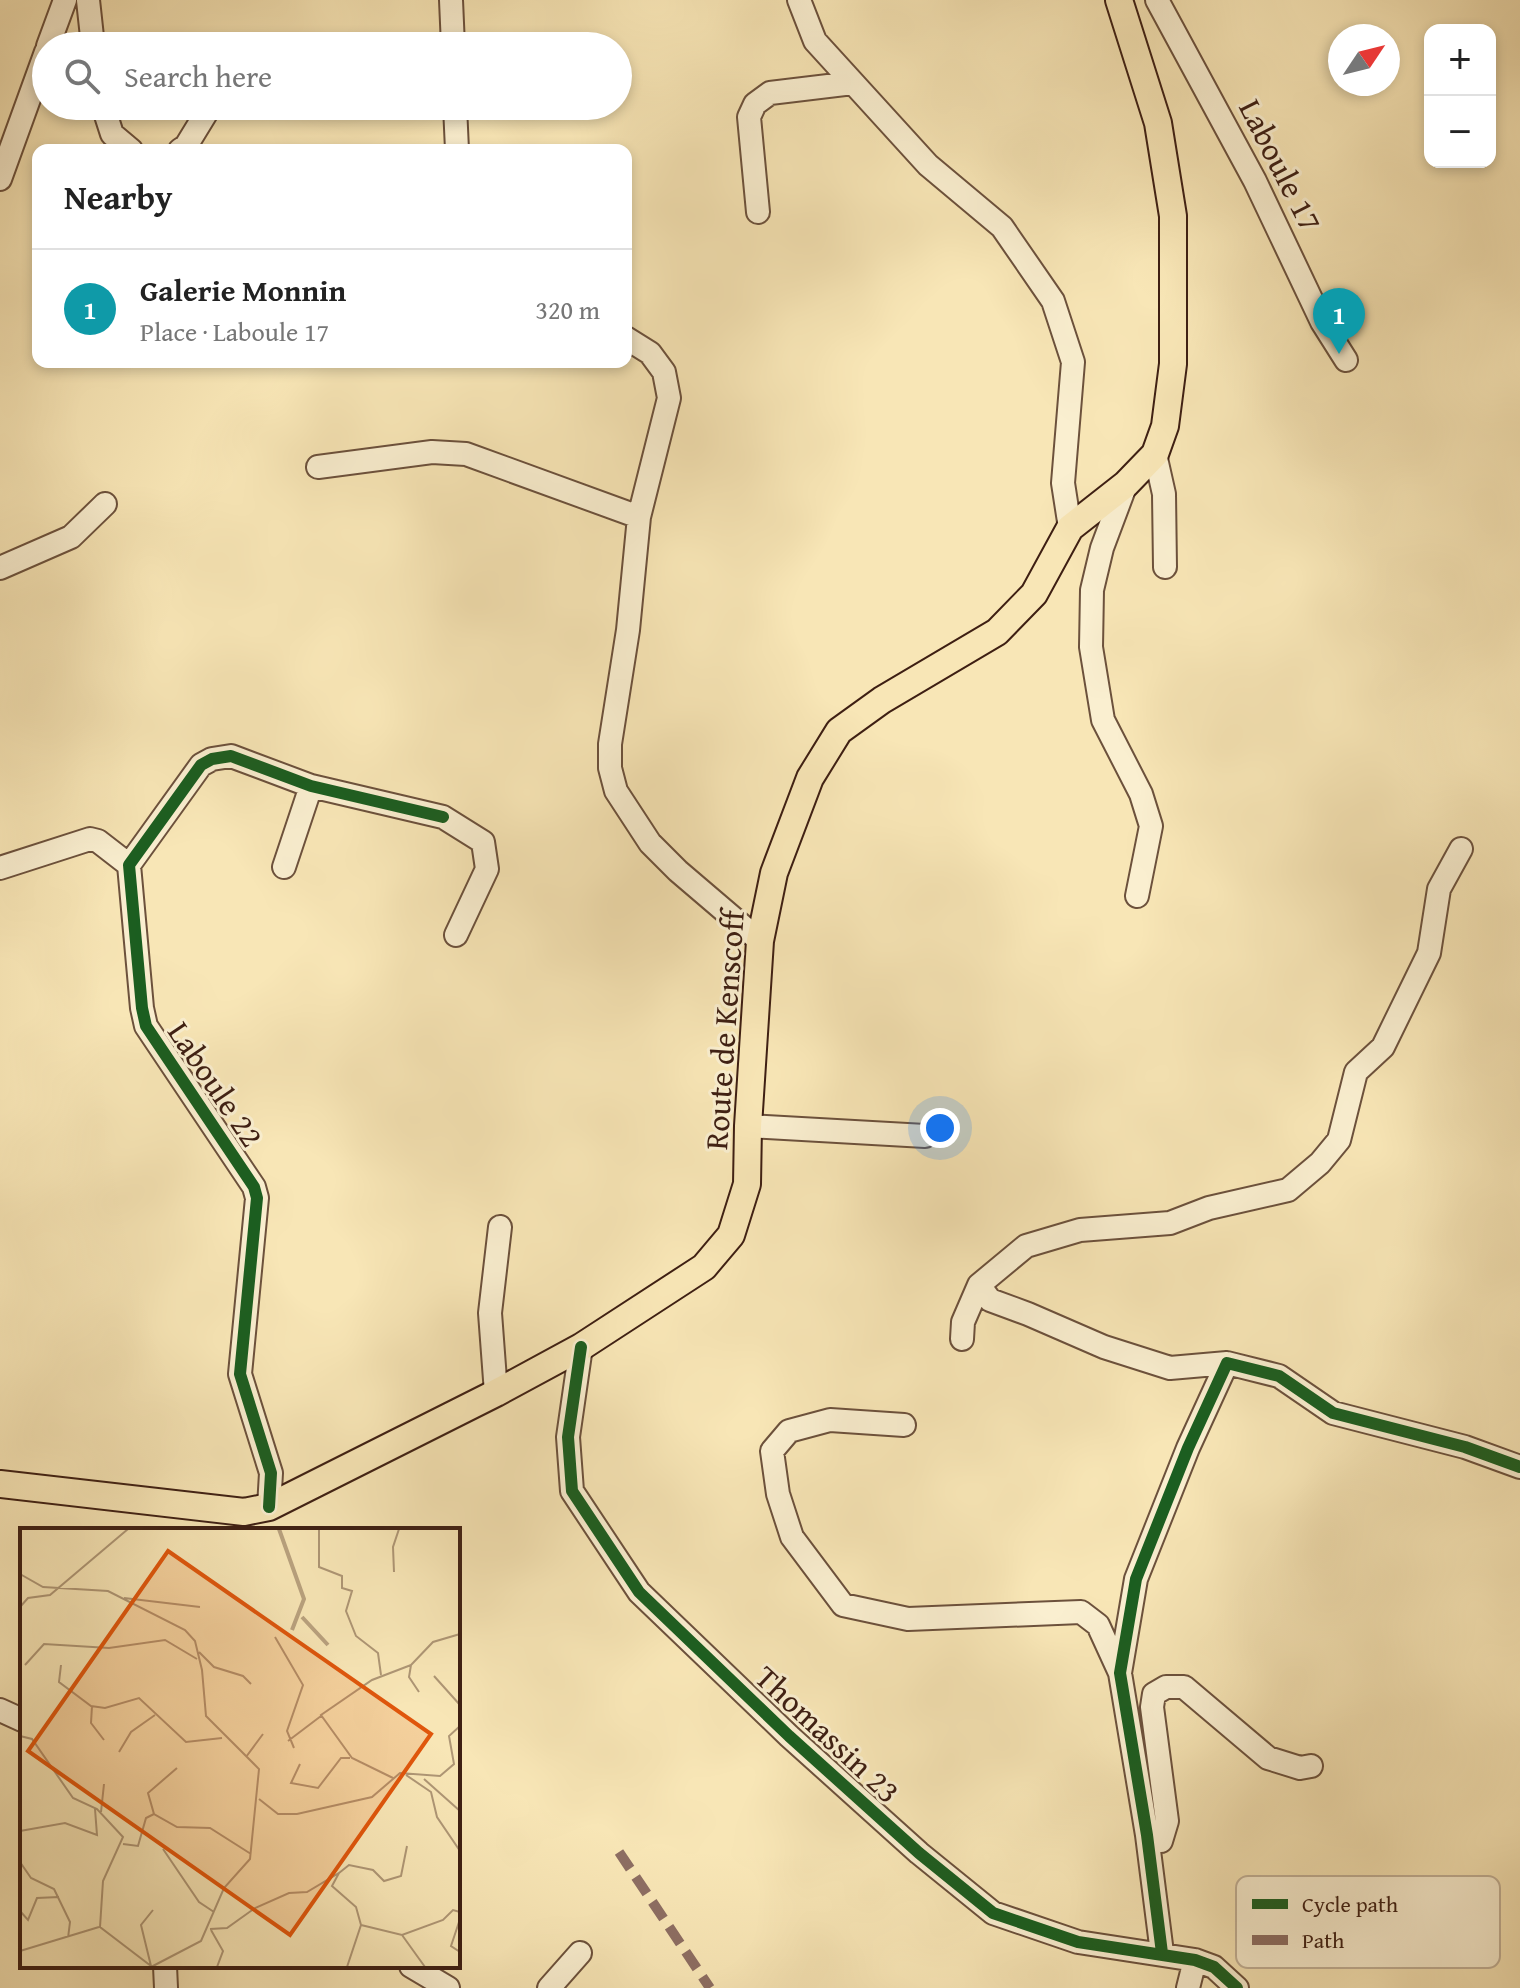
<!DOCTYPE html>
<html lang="en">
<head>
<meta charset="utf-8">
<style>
  body { margin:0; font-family:"Gentium Book Plus",serif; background:#f6f6f6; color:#222 }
  .controls { position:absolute; right:24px; top:24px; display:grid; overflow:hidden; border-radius:16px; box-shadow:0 4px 12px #0003 }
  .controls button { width:72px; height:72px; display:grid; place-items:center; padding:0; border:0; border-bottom:2px solid #e0e0e0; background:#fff; color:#222; font:40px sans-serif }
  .compass { position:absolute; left:1328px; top:24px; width:72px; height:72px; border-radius:50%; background:#fff; box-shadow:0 4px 12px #0003; rotate:55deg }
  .you { position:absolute; left:940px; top:1128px; width:28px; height:28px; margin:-20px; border:6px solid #fff; border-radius:50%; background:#1a73e8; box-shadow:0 0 0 12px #1a73e833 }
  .badge { display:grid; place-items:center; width:52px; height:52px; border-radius:50%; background:#8f2418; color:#fff; font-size:26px; font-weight:700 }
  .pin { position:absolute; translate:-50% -66px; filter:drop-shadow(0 2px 4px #0008) }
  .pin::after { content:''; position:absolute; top:42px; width:28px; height:24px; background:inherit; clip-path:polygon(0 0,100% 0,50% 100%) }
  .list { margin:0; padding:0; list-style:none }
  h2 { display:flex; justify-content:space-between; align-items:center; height:104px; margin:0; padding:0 32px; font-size:34px }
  h2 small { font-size:26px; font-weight:400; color:#767676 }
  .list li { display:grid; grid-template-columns:52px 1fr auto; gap:24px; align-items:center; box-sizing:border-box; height:120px; padding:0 32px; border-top:2px solid #e0e0e0 }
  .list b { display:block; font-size:30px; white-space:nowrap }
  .list p { margin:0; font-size:26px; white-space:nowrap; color:#767676 }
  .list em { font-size:26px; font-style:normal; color:#767676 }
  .icon { flex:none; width:44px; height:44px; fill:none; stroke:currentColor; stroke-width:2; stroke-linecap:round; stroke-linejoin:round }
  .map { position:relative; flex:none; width:1520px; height:1988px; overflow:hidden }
  .search { position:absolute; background:#fff; box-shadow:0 4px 12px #0003; left:32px; top:32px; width:600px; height:88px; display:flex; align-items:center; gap:20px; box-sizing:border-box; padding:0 28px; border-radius:44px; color:#767676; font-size:30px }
  .panel { position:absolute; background:#fff; box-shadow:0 4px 12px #0003; left:32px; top:144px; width:600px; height:224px; border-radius:16px }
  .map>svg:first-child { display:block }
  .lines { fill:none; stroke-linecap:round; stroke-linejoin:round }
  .minor-casing { stroke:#6c513c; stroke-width:26 }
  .major-casing { stroke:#3e1f13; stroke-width:30 }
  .minor { stroke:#faefd0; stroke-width:22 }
  .major { stroke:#f8e6b6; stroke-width:26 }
  .quiet { stroke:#8d6e63; stroke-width:10; stroke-dasharray:20 10; stroke-linecap:butt }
  .cycleway-casing { stroke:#faefd0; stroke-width:17 }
  .cycleway { stroke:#1b5e20; stroke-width:12 }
  .labels { text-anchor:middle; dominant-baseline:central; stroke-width:6; stroke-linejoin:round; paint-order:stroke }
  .street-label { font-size:32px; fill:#3e1f13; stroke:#faefd0 }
  .inset-river { fill:none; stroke:#b9a27f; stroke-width:4 }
  .inset-road { fill:none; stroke:#ae9675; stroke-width:2 }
  .view { fill:#e0560c; fill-opacity:0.15; stroke:#e0560c; stroke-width:4 }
  .inset-edge { fill:none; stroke:#3e1f13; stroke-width:4 }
  .key { fill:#faefd0; stroke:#c2b197; stroke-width:2 }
  .key-label { font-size:22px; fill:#3e1f13 }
</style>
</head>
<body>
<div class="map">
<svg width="1520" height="1988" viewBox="0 0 1520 1988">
  <rect width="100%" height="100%" fill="#f8e6b6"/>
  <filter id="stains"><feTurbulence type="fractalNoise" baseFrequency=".0025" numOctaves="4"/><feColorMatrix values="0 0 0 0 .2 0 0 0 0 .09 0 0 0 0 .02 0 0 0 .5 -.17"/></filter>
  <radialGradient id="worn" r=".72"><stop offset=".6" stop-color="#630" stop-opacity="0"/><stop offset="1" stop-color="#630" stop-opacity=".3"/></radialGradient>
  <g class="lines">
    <g class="minor-casing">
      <path id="minor" d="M88 0 93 46
        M451 0 453 46
        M799 0 815 41 928 165 1002 227 1053 301 1073 362 1063 483 1070 528
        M1157 0 1255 181 1322 322 1346 360
        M48 46 65 0
        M103 106 112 134 131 150
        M455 106 457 150
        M180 150 186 146 208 110
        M0 179 46 52
        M758 212 749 117 755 104 770 93 853 83
        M626 338 650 353 664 372 669 398 639 517 628 630 610 744V768L616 791 650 843 678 871 760 941
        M1155 454 1164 494 1165 567
        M318 467 432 452 466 454 639 517
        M1126 484 1102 548 1092 590 1091 647 1103 720 1141 794 1151 826 1137 896
        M0 568 71 537 105 504
        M284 867 311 786
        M0 868 90 839 98 841 129 865
        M748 1126 925 1136
        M979 1285 990 1300 1028 1314 1104 1347 1170 1368 1227 1363
        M962 1339 963 1322 979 1285 1026 1246 1080 1230 1170 1223 1209 1208 1288 1190 1320 1163 1339 1140 1356 1072 1383 1047 1429 953 1439 889 1461 849
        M581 1347 568 1437 572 1491 639 1592 789 1736 919 1853 993 1913 1078 1942 1195 1960 1214 1967 1237 1988
        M496 1393 490 1313 500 1227
        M904 1425 830 1420 789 1431 772 1451 778 1494 792 1537 843 1605 908 1619 1081 1612 1098 1625 1120 1673
        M269 1507 271 1473 240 1374 257 1198 254 1187 146 1026 142 1008 129 865 201 765 212 759 231 756 311 786 443 817 483 842 487 869 456 935
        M0 1710 22 1720
        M1161 1841 1167 1821 1152 1707 1154 1694 1166 1687H1184L1268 1758 1300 1768 1311 1766
        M1162 1953 1147 1835 1120 1673 1136 1579 1188 1448 1227 1363 1279 1376 1333 1413 1465 1447 1520 1467
        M165 1966 166 1988
        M411 1966 448 1988
        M549 1988 580 1953
        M1188 1988 1195 1960"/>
    </g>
    <g class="major-casing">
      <path id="major" d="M0 1484 244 1512 269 1507 496 1393 581 1347 704 1267 731 1235 747 1184 748 1126 760 941 774 873 810 778 839 731 882 700 997 632 1034 594 1070 528 1126 484 1155 454 1165 426 1173 364V216L1158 123 1119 0"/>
    </g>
    <use href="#minor" class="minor"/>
    <use href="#major" class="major"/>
    <path class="quiet" d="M619 1852 710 1988"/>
    <g class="cycleway-casing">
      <path id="cycleway" d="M581 1347 568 1437 572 1491 639 1592 789 1736 919 1853 993 1913 1078 1942 1195 1960 1214 1967 1237 1988
        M269 1507 271 1473 240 1374 257 1198 254 1187 146 1026 142 1008 129 865 201 765 212 759 231 756 311 786 443 817
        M1162 1953 1147 1835 1120 1673 1136 1579 1188 1448 1227 1363 1279 1376 1333 1413 1465 1447 1520 1467"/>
    </g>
    <use href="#cycleway" class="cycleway"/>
  </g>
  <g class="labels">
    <g class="street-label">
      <text transform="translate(1281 165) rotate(63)">Laboule 17</text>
      <text transform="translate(724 1030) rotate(-86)">Route de Kenscoff</text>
      <text transform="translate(216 1084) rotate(56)">Laboule 22</text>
      <text transform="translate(828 1734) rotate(43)">Thomassin 23</text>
    </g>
  </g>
  <g transform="translate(20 1528)">
    <rect width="440" height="440" fill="#f8e6b6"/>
    <path class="inset-river" d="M259 1 284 71 272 102M282 89 308 117"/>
    <path class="inset-road" d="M299 1V39L322 48V60L332 63 326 83 336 108 358 125 361 147M374 44 373 19 379 1M0 46 23 59 88 63 165 102 175 113 182 142 186 188 239 241 230 331 204 360 181 413 131 439M104 70 180 79M0 79 8 70 30 67 108 1M255 109 283 157 267 203 274 220M179 124 194 139 223 148 231 156M5 137 24 116 89 120 145 112 177 131M41 137 39 154 71 178 85 180 119 170 166 214 202 210M414 148 440 177M399 164 389 149 391 137 413 114 440 106M72 178 71 195 84 212M0 208 12 211 53 270 77 281 103 309 83 353 80 399 131 438M268 213 301 188M99 224 111 204 135 187M226 229 243 206M280 236 271 255 298 260 321 230H330M157 240 128 265 134 286 157 299 190 300 231 326M386 247 411 264 417 289 440 323M373 250 332 230 301 187 352 152 391 137M404 251 440 283M239 271 258 286H277L352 269 380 245 420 248 434 236 429 208 440 198M81 284 84 256M0 303 45 295 77 307 75 281M103 316 118 318 126 290 134 286M143 321 179 374 194 384M0 334 11 350 34 361 50 394 48 410M319 345 329 337 353 342 364 353 381 348 387 318M0 383 8 392 17 370 39 369M440 391 431 418 440 424M341 397 382 407 423 392 433 382 440 384M190 401 207 400 235 380 269 365 287 364 319 345 312 358 336 379 341 397 327 439M191 402 203 423 197 439M382 407 405 439M0 423 79 399M131 438 121 397 133 382"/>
    <path class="view" d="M148 23 411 206 270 407 8 223Z"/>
    <rect width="440" height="440" class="inset-edge"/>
  </g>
  <rect x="1236" y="1876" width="264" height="92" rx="12" class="key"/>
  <rect x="1252" y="1899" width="36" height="10" fill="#1b5e20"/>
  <rect x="1252" y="1935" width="36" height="10" fill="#8d6e63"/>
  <g class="key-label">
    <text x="1302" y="1912">Cycle path</text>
    <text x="1302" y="1948">Path</text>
  </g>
  <rect width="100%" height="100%" filter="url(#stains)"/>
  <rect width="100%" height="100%" fill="url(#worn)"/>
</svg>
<div class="controls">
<button>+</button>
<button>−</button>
</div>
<svg class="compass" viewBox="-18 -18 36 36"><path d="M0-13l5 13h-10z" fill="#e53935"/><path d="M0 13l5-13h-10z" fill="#767676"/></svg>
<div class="you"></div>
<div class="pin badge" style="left:1339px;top:354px;background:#0f9aa8">1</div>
<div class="search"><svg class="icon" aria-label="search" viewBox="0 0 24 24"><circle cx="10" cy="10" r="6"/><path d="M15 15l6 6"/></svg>Search here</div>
<section class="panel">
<h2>Nearby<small></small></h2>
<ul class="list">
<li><span class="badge" style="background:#0f9aa8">1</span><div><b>Galerie Monnin</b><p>Place · Laboule 17</p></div><em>320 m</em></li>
</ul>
</section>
</div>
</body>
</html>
